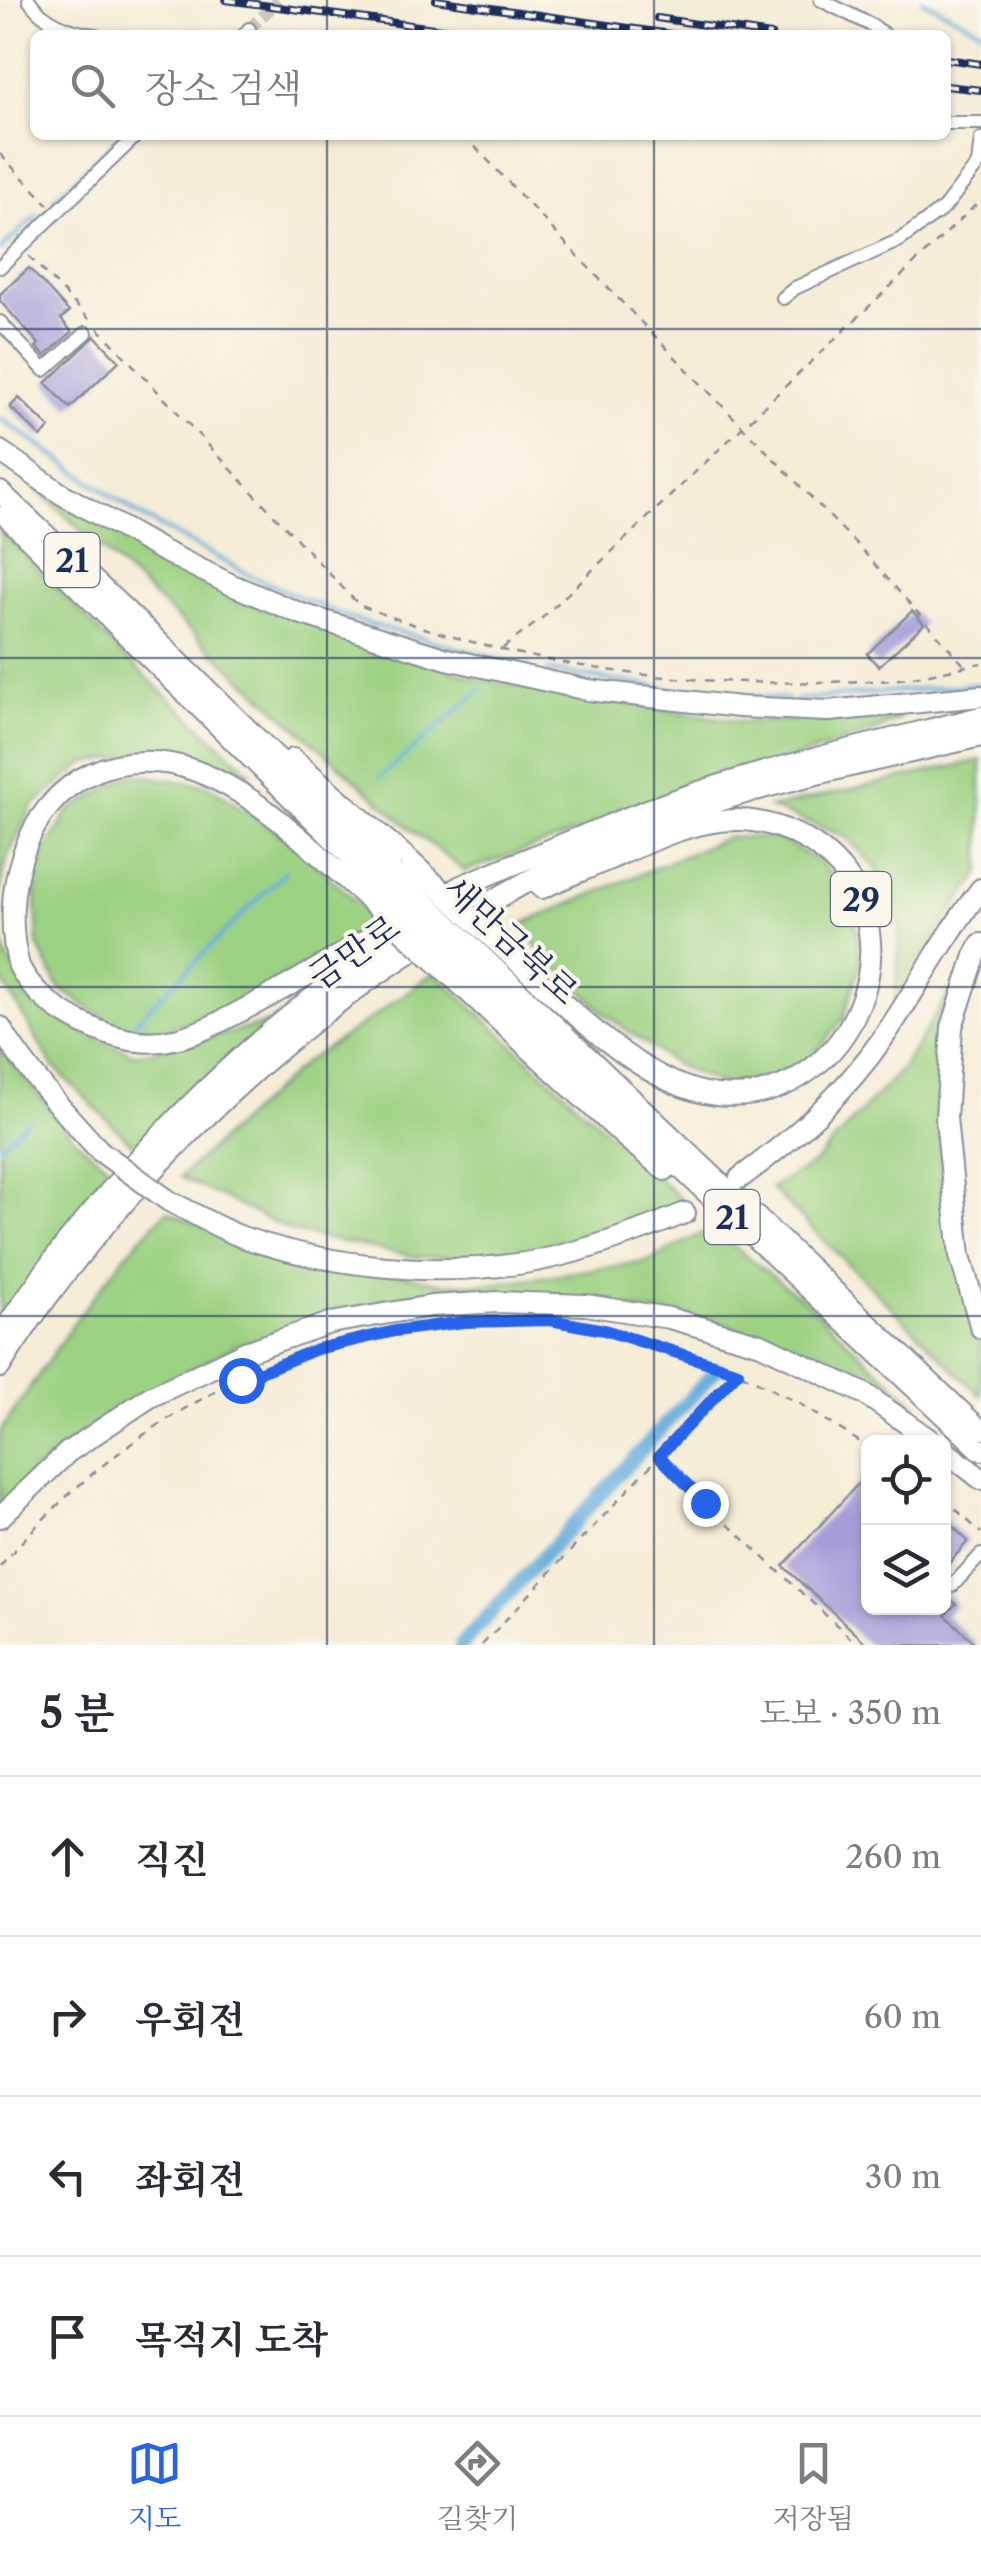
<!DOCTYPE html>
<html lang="ko">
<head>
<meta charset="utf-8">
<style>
  body { margin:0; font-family:"Libre Caslon Text","Noto Serif KR",serif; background:#f7f7f7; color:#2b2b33 }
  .controls { position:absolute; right:30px; bottom:30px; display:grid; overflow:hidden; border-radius:15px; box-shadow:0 2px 8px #0004 }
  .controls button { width:90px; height:90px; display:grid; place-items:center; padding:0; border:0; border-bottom:2px solid #e1e1e2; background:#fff; color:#2b2b33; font:50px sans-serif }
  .stop { position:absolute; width:30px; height:30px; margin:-22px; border:8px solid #2563eb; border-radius:50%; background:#fff }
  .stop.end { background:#2563eb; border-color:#fff; box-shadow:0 2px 10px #0008 }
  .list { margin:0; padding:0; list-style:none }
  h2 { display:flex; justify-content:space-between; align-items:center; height:130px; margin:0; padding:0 40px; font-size:42px }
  h2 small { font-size:32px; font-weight:400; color:#7c7c81 }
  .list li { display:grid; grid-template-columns:65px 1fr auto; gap:30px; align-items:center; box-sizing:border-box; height:160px; padding:0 40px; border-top:2px solid #e1e1e2 }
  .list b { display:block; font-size:38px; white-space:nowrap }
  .list em { font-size:32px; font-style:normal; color:#7c7c81 }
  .icon { flex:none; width:55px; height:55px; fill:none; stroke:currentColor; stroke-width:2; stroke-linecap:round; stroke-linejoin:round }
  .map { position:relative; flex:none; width:981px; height:1645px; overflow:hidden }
  .search { position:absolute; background:#fff; box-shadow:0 2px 8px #0004; left:30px; right:30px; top:30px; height:110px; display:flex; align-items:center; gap:25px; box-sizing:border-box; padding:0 35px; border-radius:15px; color:#7c7c81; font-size:38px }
  .sheet { height:770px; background:#fff }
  nav { display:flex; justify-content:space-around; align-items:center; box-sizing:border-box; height:140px; border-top:2px solid #e1e1e2; background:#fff; font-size:28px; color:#7c7c81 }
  nav a { display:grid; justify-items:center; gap:5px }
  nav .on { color:#2563eb }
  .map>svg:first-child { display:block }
  .green { fill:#9cd182; stroke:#5c8070; stroke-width:2.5 }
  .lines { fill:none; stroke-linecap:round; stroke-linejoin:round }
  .stream { stroke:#66aedd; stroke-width:4 }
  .canal { stroke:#66aedd; stroke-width:14 }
  .building { fill:#a69ed9 }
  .minor-tunnel { stroke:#c9c6be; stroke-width:12; stroke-dasharray:12 6; stroke-linecap:butt }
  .minor-casing { stroke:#888e9a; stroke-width:16 }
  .highway-casing { stroke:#888e9a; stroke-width:24 }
  .path { stroke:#888e9a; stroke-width:2.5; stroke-dasharray:8 8; stroke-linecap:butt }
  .minor { stroke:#fff; stroke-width:12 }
  .highway { stroke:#fff; stroke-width:20 }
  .rail-casing { stroke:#1b2f5e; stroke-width:8 }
  .rail { stroke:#fbf7ec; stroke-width:4; stroke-dasharray:11; stroke-linecap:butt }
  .highway-bridge-casing { stroke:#888e9a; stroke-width:24; stroke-linecap:butt }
  .highway-bridge { stroke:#fff; stroke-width:20 }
  .route { stroke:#2563eb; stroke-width:12 }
  .grid { fill:none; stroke:#1b2f5e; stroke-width:2.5; stroke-opacity:0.55 }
  .labels { text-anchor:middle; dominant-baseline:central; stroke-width:8; stroke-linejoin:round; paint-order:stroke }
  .shield { fill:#fbf7ec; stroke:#5e6b89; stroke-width:2.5 }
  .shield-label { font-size:32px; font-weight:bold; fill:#1b2f5e }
  .street-label { font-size:35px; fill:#1b2f5e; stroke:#fbf7ec }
</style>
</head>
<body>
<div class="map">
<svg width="981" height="1645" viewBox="0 0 981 1645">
  <rect width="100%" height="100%" fill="#fbf7ec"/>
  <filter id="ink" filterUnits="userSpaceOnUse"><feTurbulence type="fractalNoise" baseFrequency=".01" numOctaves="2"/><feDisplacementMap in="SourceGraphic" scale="20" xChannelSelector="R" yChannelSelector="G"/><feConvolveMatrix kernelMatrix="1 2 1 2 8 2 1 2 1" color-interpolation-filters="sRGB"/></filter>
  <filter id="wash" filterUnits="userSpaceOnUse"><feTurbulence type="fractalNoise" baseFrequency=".0048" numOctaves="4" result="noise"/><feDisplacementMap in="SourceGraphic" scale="40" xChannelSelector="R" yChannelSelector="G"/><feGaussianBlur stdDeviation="2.25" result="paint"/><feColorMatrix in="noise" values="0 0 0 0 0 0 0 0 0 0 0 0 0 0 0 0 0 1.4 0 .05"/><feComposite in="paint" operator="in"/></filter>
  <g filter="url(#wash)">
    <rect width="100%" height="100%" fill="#f5ecd6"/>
    <path class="green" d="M27 480 238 599 482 680 743 722 901 717 878 730 465 871 413 831 246 682Z
      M0 530 118 651 252 774 164 752 85 763 33 805 7 858 0 892Z
      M981 760V872L942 925 895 1008 900 925 877 869 846 837 770 808Z
      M133 774 209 786 293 843 378 922 234 1006 163 1030 113 1025 59 988 38 945 35 870 69 810Z
      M728 837 779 838 822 864 853 903 861 962 844 1018 811 1058 775 1077 722 1085 676 1065 605 1014 538 948 522 924Z
      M0 930 6 956 41 1008 81 1032 135 1055 269 1023 136 1148 52 1065 0 977Z
      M434 972 686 1204 519 1256 416 1257 293 1232 180 1177 304 1063 372 1018Z
      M960 976 939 1038 941 1181 981 1312V1396L771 1188 813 1164 903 1067Z
      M0 1049 76 1140 115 1172 0 1326Z
      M167 1211 243 1245 443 1283 490 1284 646 1262 711 1229 807 1303 917 1406 714 1320 523 1295 401 1303 236 1345 114 1410 33 1471 0 1509V1432L75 1321 129 1251Z"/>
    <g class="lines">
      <path class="stream" d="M922 0 981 30
        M53 200 121 135
        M0 250 37 215
        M0 418 139 515 253 577 354 620 529 667
        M548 671 671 689 787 699
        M796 700 981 684
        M380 777 482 689
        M135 1022 285 872
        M0 1146 27 1121"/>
      <path class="canal" d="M461 1645 716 1370"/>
    </g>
    <g id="blocks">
      <path class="building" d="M29 268 69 312 61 319 72 332 45 356 36 347 39 344 0 301V294Z
        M95 336 119 361 70 408 46 383Z
        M19 398 50 428 41 437 10 407Z
        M912 611 924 624 879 666 867 654Z
        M868 1473V1530L862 1537 868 1544V1608H944V1592L956 1604 945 1615 977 1645H868L783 1566Z
        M944 1518 968 1541 944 1569Z"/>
    </g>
  </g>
  <g filter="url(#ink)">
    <use href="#blocks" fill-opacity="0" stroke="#888e9a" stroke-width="2.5"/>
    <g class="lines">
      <path class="minor-tunnel" d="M249 29 279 0"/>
      <g class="minor-casing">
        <path id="minor" d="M29 0C43 22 71 32 95 35
          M821 0 873 26 885 35
          M244 35 249 29
          M946 123H981
          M0 267 137 135
          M783 298 795 288 900 240 944 208 978 164 981 139
          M0 322 44 370 86 333
          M944 1579 952 1586 981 1555"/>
      </g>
      <g class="highway-casing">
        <path id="highway" d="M0 451 60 493 163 551 232 585 299 613 447 659 588 690 739 707 829 711 981 696
          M0 492 145 629 393 872
          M5 515 380 885
          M293 759 410 861
          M591 833C715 778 850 750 981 717
          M366 897C314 851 262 796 196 771 164 759 123 758 92 773 23 804 0 897 19 966 32 993 60 1013 86 1025 113 1038 145 1046 174 1039 196 1035 218 1023 237 1013 297 984 351 947 409 915
          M434 901 461 886 602 828
          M455 923C529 878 608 837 690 810 785 778 884 759 981 736
          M981 944 975 956 952 1027 946 1118 960 1256 981 1328
          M513 957C566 1005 643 1087 717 1095 854 1109 929 922 813 844 790 829 761 819 734 820 691 821 651 841 612 858 589 868 565 877 542 888
          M497 971 980 1430
          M484 983 981 1450
          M474 997 626 1138 665 1170
          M0 1027C28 1073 64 1112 100 1151
          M740 1178C796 1137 843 1095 883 1038 917 989 944 936 981 889
          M169 1201C194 1213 219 1229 245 1238 332 1267 434 1277 524 1263 577 1255 636 1233 685 1213
          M0 1336C28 1296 55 1255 87 1218 182 1104 291 1001 420 925
          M0 1367C37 1306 82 1250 129 1197 218 1097 317 1009 431 939
          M944 1450 981 1479
          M0 1517 68 1452 150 1397 245 1352 330 1323 431 1306 498 1302 586 1305 669 1318 761 1344 865 1394 933 1442"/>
      </g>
      <path class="path" d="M464 135 588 267 863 551 964 665
        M0 154 48 204
        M29 256 89 319
        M98 328 359 605C506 662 665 687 822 682 845 681 868 682 891 680 921 677 951 669 981 663
        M503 648 540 620 981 200
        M557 1322 604 1330 738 1372 800 1404 868 1447
        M659 1457 705 1503 858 1645
        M944 1498 981 1533
        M0 1567C100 1446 241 1356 397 1331 443 1323 488 1322 534 1321
        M482 1645 737 1374"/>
      <use href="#minor" class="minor"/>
      <use href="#highway" class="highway"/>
      <g class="rail-casing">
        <path id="rail" d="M226 0 485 35
          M436 0 677 35
          M657 18 771 35
          M946 59 981 64
          M946 86 981 90"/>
      </g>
      <use href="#rail" class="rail"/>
      <g class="highway-bridge-casing">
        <path id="highway-bridge" d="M410 861 513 957
          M393 872 497 971
          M380 885 484 983
          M366 897 474 997
          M100 1151 169 1201"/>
      </g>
      <use href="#highway-bridge" class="highway-bridge"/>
    </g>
  </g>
  <g class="lines" filter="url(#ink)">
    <path class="route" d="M241 1380 317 1349 395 1331 464 1322 550 1320 604 1330 738 1372 659 1456 705 1503"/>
  </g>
  <path class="grid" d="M327 0V35M654 0V35M327 135V1645M654 135V1645M0 329H981M0 658H981M0 987H981M0 1316H981"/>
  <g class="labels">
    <g class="shield">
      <rect x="44.5" y="533" width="55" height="54" rx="8"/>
      <rect x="831" y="872" width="60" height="54" rx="8"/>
      <rect x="704.5" y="1190" width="55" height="54" rx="8"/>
    </g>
    <g class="shield-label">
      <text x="72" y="560">21</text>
      <text x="861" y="899">29</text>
      <text x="732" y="1217">21</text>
    </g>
    <g class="street-label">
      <text transform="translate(511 940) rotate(43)">새만금북로</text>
      <text transform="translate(354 952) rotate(-35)">금만로</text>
    </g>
  </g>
</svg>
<div class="controls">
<button><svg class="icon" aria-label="locate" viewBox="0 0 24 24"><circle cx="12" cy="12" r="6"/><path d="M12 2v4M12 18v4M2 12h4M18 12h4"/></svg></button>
<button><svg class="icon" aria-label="layers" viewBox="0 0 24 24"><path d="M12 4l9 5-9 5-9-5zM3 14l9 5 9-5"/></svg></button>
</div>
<div class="stop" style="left:241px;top:1380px"></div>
<div class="stop end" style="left:705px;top:1503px"></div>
<div class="search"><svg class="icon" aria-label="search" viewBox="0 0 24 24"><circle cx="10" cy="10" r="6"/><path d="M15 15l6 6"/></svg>장소 검색</div>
</div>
<section class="sheet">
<h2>5 분<small>도보 · 350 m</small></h2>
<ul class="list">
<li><svg class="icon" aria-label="ahead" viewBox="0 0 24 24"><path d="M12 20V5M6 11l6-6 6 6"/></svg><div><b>직진</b></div><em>260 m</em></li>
<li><svg class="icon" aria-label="right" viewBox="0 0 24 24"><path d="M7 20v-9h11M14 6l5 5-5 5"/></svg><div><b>우회전</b></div><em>60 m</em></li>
<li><svg class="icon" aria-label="left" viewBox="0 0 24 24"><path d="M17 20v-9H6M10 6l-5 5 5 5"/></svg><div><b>좌회전</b></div><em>30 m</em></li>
<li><svg class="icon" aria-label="arrive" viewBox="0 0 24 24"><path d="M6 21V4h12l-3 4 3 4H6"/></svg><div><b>목적지 도착</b></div></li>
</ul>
</section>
<nav>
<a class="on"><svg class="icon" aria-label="map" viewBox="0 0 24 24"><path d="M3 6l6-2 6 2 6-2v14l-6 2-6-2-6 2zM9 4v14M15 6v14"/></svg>지도</a>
<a><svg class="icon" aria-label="directions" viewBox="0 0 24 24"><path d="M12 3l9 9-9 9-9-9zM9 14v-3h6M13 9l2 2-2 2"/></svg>길찾기</a>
<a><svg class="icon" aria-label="saved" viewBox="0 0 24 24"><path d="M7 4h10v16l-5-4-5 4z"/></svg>저장됨</a>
</nav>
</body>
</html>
